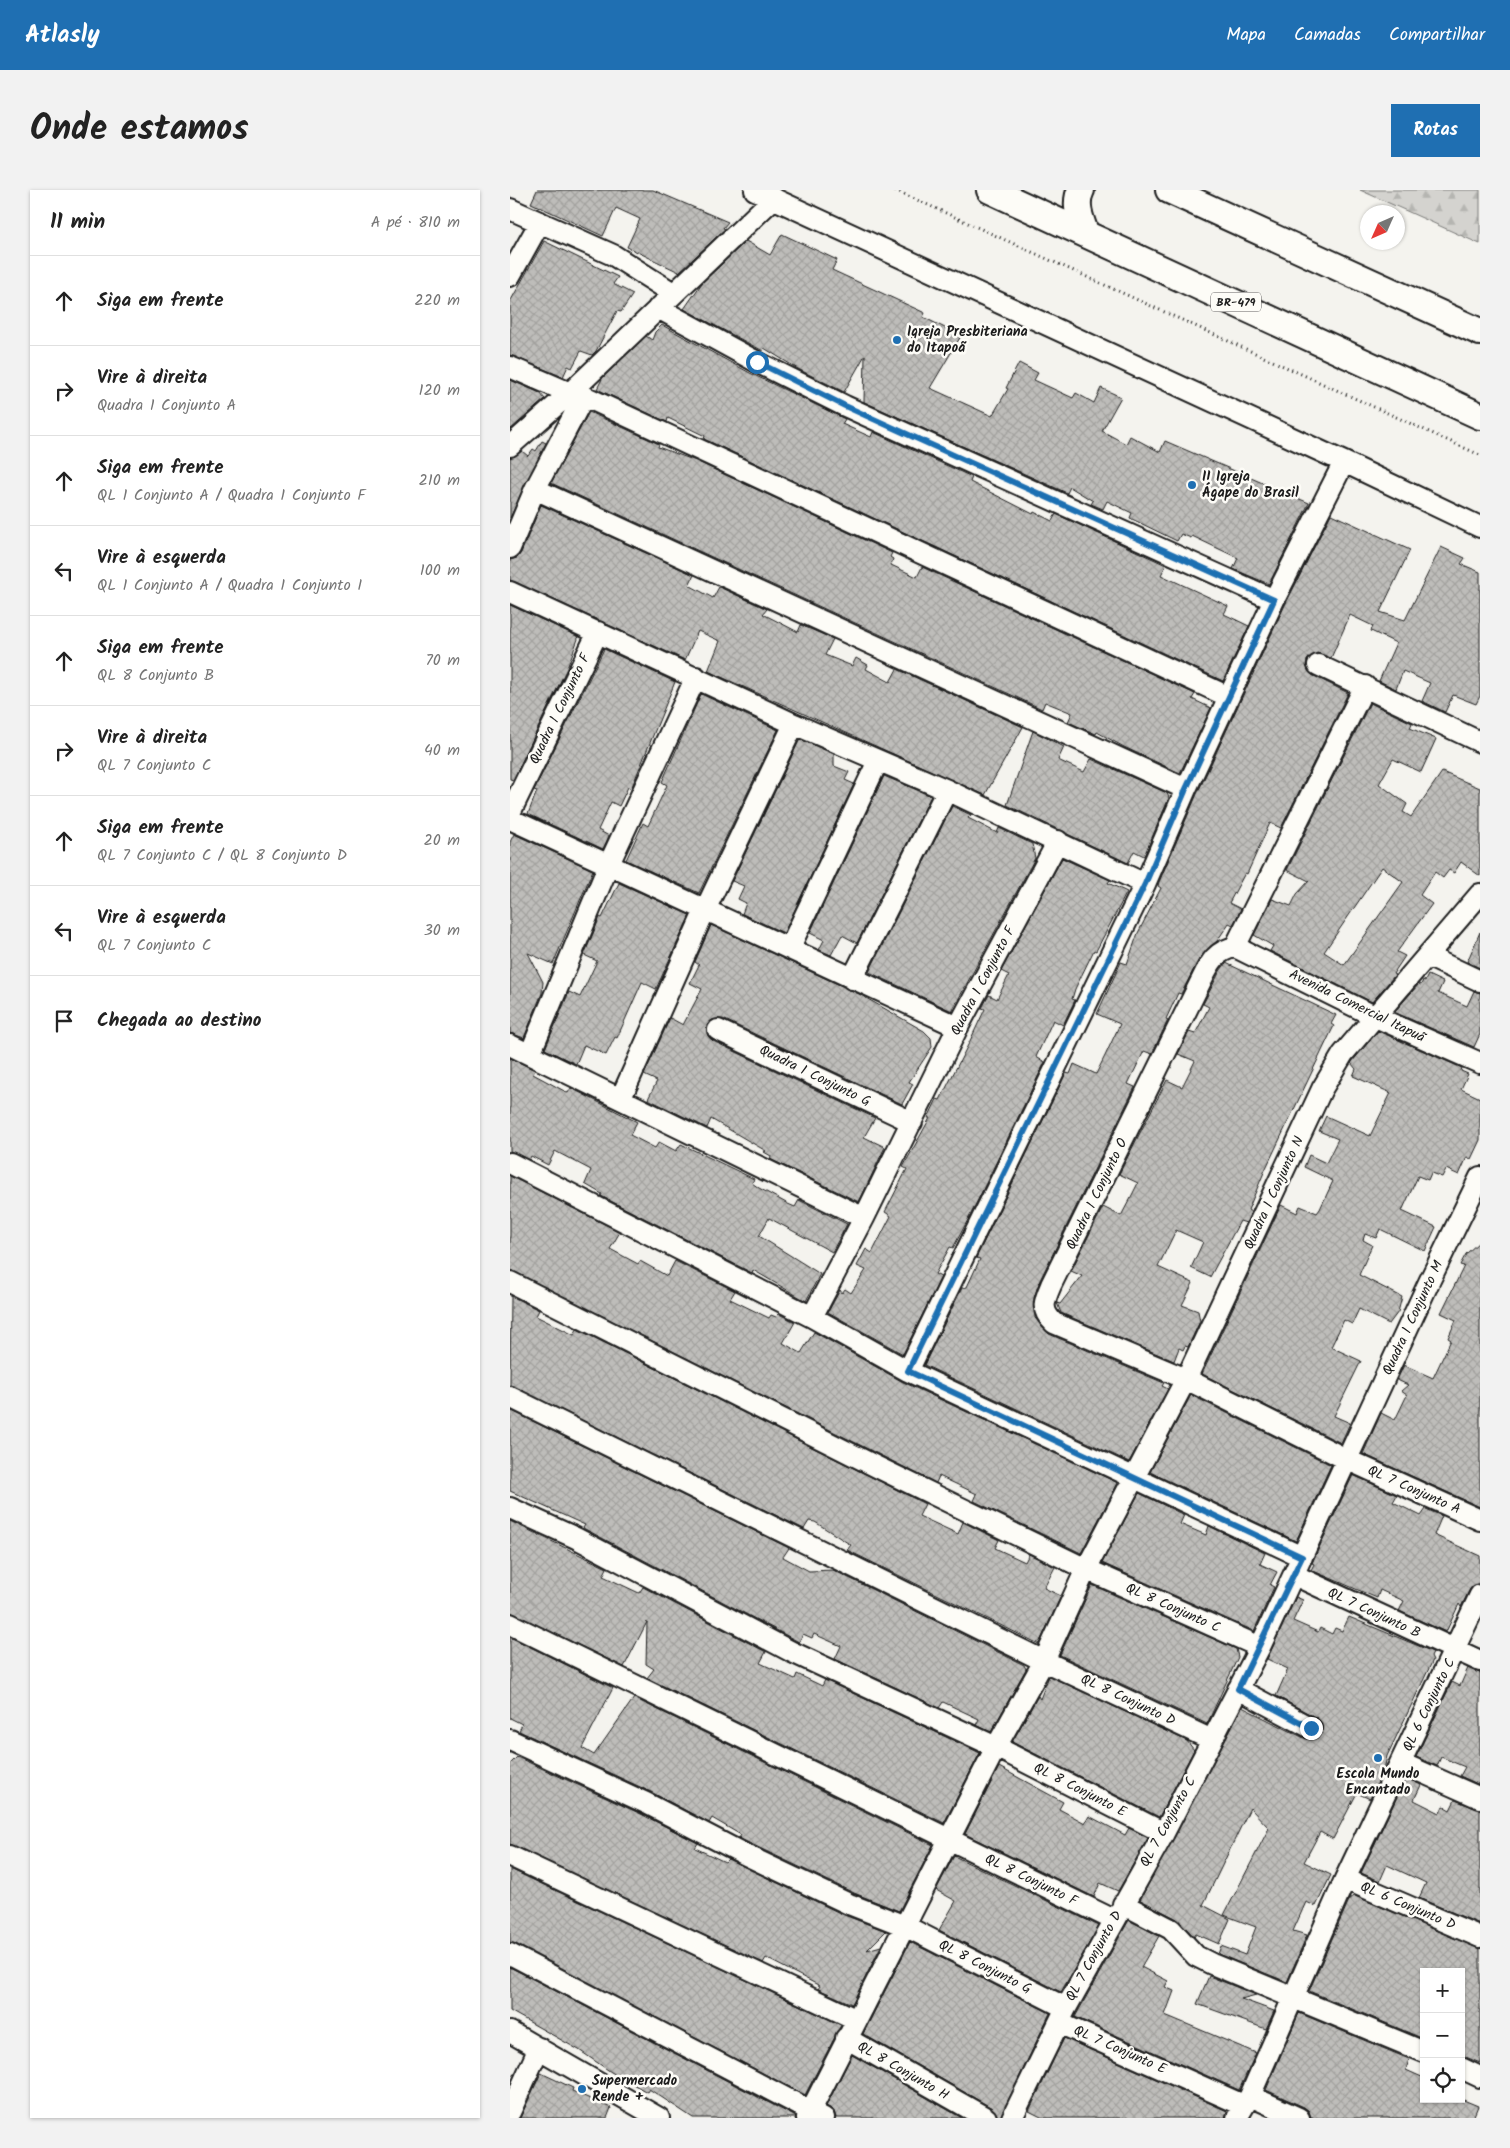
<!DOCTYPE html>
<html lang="pt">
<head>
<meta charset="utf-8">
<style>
  body { margin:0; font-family:Kalam,sans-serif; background:#f2f2f2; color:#222 }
  .controls { position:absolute; right:15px; bottom:15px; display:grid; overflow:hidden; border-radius:0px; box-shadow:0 1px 4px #0004 }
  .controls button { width:45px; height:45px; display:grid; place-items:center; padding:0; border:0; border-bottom:1px solid #e0e0e0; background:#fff; color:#222; font:25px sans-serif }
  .compass { position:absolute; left:850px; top:15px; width:45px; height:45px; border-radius:50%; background:#fff; box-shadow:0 1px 4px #0004; rotate:225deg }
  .stop { position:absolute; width:15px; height:15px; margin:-11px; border:4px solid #1f6fb2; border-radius:50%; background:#fff }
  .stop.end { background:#1f6fb2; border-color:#fff; box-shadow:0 1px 5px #0008 }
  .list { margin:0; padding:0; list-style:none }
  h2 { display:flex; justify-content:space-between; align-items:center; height:65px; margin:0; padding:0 20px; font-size:21px }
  h2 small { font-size:16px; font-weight:400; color:#767676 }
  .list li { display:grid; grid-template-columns:32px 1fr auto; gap:15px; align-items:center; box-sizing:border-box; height:90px; padding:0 20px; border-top:1px solid #e0e0e0 }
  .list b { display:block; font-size:19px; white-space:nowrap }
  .list p { margin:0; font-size:16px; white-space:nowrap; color:#767676 }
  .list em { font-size:16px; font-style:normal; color:#767676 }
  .icon { flex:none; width:28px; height:28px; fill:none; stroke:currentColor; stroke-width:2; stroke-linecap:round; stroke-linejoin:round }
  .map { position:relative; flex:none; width:970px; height:1928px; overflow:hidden; border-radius:0px }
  header { display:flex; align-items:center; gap:30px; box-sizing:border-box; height:70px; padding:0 25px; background:#1f6fb2; color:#fff }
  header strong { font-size:24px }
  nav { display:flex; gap:28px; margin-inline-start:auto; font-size:18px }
  .intro { display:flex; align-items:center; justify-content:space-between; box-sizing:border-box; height:120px; padding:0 30px }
  h1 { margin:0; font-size:35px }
  .button { padding:12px 22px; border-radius:0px; background:#1f6fb2; color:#fff; font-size:18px; font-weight:700 }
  main { display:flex; gap:30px; padding:0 30px }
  aside { flex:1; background:#fff; border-radius:0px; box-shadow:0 1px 4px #0004 }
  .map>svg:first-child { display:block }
  .forest { fill:url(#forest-firs); stroke:#787876 }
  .building { fill:url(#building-cross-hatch); stroke:#1c1c1c; fill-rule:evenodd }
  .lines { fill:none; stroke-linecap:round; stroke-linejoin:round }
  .minor-casing { stroke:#1c1c1c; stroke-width:24 }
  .major-casing { stroke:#1c1c1c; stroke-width:30 }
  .path { stroke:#1c1c1c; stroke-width:3; stroke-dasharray:1 4; stroke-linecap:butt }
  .minor { stroke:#fdfcf7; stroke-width:20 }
  .major { stroke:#fdfcf7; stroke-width:26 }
  .route { stroke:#1f6fb2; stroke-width:6 }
  .poi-dot { fill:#1f6fb2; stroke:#fdfcf7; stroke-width:2 }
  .labels { text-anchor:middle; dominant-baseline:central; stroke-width:5; stroke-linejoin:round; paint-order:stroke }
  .shield { fill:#fdfcf7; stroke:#605f5e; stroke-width:1 }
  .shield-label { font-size:12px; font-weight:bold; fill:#1c1c1c }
  .poi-label { font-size:14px; font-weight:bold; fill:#1c1c1c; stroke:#fdfcf7; text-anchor:start }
  .street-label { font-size:14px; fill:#1c1c1c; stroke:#fdfcf7 }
</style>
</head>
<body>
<header>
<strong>Atlasly</strong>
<nav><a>Mapa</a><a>Camadas</a><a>Compartilhar</a></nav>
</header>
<div class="intro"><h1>Onde estamos</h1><a class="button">Rotas</a></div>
<main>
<aside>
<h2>11 min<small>A pé · 810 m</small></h2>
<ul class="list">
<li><svg class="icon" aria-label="ahead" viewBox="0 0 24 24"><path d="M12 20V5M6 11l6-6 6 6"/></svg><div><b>Siga em frente</b></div><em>220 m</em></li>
<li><svg class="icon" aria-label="right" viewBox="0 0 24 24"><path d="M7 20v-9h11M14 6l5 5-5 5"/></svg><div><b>Vire à direita</b><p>Quadra 1 Conjunto A</p></div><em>120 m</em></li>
<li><svg class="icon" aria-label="ahead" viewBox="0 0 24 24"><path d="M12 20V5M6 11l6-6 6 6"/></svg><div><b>Siga em frente</b><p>QL 1 Conjunto A / Quadra 1 Conjunto F</p></div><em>210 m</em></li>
<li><svg class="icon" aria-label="left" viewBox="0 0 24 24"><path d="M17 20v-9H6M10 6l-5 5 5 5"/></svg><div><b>Vire à esquerda</b><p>QL 1 Conjunto A / Quadra 1 Conjunto I</p></div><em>100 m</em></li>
<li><svg class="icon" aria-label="ahead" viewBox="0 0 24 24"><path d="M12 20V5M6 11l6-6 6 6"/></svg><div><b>Siga em frente</b><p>QL 8 Conjunto B</p></div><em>70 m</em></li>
<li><svg class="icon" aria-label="right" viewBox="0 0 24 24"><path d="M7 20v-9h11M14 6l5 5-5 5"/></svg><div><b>Vire à direita</b><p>QL 7 Conjunto C</p></div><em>40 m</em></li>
<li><svg class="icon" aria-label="ahead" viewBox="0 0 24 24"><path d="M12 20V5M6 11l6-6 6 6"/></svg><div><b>Siga em frente</b><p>QL 7 Conjunto C / QL 8 Conjunto D</p></div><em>20 m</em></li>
<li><svg class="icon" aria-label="left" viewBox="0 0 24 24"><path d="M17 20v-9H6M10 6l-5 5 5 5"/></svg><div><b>Vire à esquerda</b><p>QL 7 Conjunto C</p></div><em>30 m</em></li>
<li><svg class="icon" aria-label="arrive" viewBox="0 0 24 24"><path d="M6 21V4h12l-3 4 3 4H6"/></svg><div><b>Chegada ao destino</b></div></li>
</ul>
</aside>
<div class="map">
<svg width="970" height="1928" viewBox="0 0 970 1928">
  <defs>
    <pattern id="forest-firs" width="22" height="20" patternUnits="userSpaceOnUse" patternTransform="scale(1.25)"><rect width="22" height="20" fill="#d4d3cf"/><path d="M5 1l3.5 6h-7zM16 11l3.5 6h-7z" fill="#b5b5b1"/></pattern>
    <pattern id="building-cross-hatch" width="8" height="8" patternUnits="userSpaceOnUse" patternTransform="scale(1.25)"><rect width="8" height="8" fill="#bebdba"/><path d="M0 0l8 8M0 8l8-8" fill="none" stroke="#a3a29f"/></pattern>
  </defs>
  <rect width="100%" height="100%" fill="#f4f3ee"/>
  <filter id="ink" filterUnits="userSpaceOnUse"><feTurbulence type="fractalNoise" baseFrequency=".02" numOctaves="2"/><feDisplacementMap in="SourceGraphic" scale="10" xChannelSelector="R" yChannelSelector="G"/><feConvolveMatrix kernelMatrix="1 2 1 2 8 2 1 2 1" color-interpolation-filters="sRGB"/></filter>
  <g filter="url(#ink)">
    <path class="forest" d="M850 0H970V54Z"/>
    <path class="building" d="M27 0H143L218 32 213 38 215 39 169 82 117 57 130 29 106 18 93 46 21 13Z
      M272 44 327 70 322 80 415 123 413 127 451 146 420 198 482 226 498 199 496 198 509 173 528 183 524 190 563 208 566 203 584 213 591 198 611 207 592 241 616 254 620 246 650 262 655 251 799 313 759 394 723 379 728 368 682 346 681 348 671 344 667 351 620 328 622 323 597 311 593 319 581 314 583 311 560 297 557 303 354 212 355 165 334 202 288 179 254 158 253 161 174 119 192 93 236 51 260 65Z
      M34 51 108 87 103 94 123 104 111 122 107 121 86 161 82 165 71 161 62 178 58 176 53 187 0 165V112Z
      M152 135 240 183 335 229 332 234 361 247 363 242 462 287 460 292 523 324 524 322 542 331 546 324 656 375 651 385 718 416 714 424 739 436 713 491 194 249 195 246 158 228 157 232 87 199 93 187 136 146 142 150 145 142Z
      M0 190 30 203 35 209 0 240Z
      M79 222 149 254 148 257 186 271 382 363 380 367 383 369 381 375 407 387 412 377 685 504 682 509 701 518 670 583 614 557 587 542 586 544 558 532 562 523 535 512 532 519 41 293Z
      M32 251 36 253 0 328V268L12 261 18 266 23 259 26 261Z
      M31 315 184 385 179 395 203 408 209 397 257 419 253 424 288 442 291 435 323 449 315 465 342 476 346 468 358 475 356 479 380 492 387 479 513 537 475 605 198 481 210 451 188 441 175 470 0 390V370L7 368 11 363Z
      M821 324 900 360 870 422 895 430 931 357 955 368 951 374 970 382V506L966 514 943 505 935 522 912 511 920 493 893 481 886 499 869 491 886 453 861 441 863 436 840 425 821 468 807 463 797 470 796 476 802 485 838 503 771 638 760 633 737 684 735 683 719 713 731 719 723 735 719 733 707 751 689 769 671 804 668 803 656 829 658 830 642 864 634 861 618 894 625 897 530 1090 524 1108 525 1128 539 1144 654 1193 652 1196 658 1199 619 1272 414 1175 452 1098 457 1097 470 1069 466 1068 556 883 560 884 564 874 586 884 595 866 610 834 587 824 611 772 617 774 628 743 651 698 648 696 649 692 687 604 775 415Z
      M0 415 67 446 68 449 57 478 3 590 0 589Z
      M94 459 165 492 121 599 118 597 109 616 101 612 88 640 99 646 93 659 18 624 27 601 24 600Z
      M191 504 268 540 189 703 116 670 133 633 138 636 157 595 152 592Z
      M860 513 902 533 900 538 926 549 911 582 883 569 869 594 897 614 893 622 901 627 932 582 970 598V686L951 672 944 683 939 680 933 688 925 682 910 705 922 714 887 762 895 766 883 784 885 785 862 812 760 761 763 756 744 745 762 709 781 716 787 704 799 691 777 680ZM872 677 893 692 834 775 814 762Z
      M523 541 554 557 548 570 574 582 581 569 657 603 659 608 634 666 624 661 618 673 497 615Z
      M290 549 324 564V576L339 582 335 590 344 594 274 743 232 724 236 713 228 709 234 696 222 691Z
      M374 586 421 606 347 753 332 745 321 765 309 760 314 750 300 743Z
      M442 616 461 625 458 628 487 643 489 638 522 654 525 668 442 821 359 782Z
      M4 644 83 680 43 774 18 763 33 792 32 803 14 848 0 843V652Z
      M552 668 600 690 598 693 617 702 586 761 584 760 565 799 562 809 565 810 553 835 543 830 526 867 535 872 461 1024 443 1058 440 1057 425 1084 431 1087 393 1164 318 1122 330 1100 332 1103 335 1099 341 1103 356 1080 347 1076 356 1059 362 1063 381 1026 375 1022 397 979 393 977 420 928H418L427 909 430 910 458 855 475 819 472 818 479 805 487 809 499 785 491 781Z
      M109 693 180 725 146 799 132 792 107 848 105 847 96 865 74 855 66 874 35 859 59 802 70 807 87 771 74 765 90 727 92 728Z
      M201 735 349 804 414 841 421 848 422 857 399 892 403 894 392 914 213 829 202 830 197 835 198 846 203 851 365 928 354 947 375 957 349 1012 260 969 261 966 254 962 256 961 201 929 197 938 138 909 147 891 134 885 160 828 173 835 192 799 180 793 189 775 185 772Z
      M970 742V778L957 772Z
      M716 773 826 825 821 834 824 836 821 842 755 980 738 1020 741 1022 736 1033 730 1031 700 1087 681 1078 693 1052 666 1040 648 1077 683 1093 672 1115 688 1121 690 1131 678 1157 675 1156 673 1160 669 1158 664 1171 551 1123 547 1113 550 1114 572 1086 561 1081 593 1017 611 1026 622 1005 628 993 609 984 657 890 672 897 685 871 668 864 679 842 685 844 699 817 693 814 710 781Z
      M918 785 933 792 928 803 957 816 964 801 970 803V844L964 857 884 822 909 794 911 795 913 790 915 791Z
      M868 841 952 878 951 881 958 884 951 899 970 908V950L961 969 957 967 949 985 936 979 932 987 921 983 918 990 908 986 892 1021 926 1037 915 1061 870 1039 866 1048 855 1044 853 1050 862 1055 849 1085 892 1107 888 1122 879 1134 849 1119 842 1134 834 1130 821 1157 851 1171 824 1226 840 1233 831 1253 692 1184 771 1015 787 1023 790 1016 807 1023 810 1019 823 991 794 977 799 965 816 973 828 949 809 941 816 926 860 946 881 903 843 886 846 879 841 873Z
      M0 868 25 880 23 884 58 903 61 898 127 932 120 945 145 958 149 952 166 961 171 954 244 989 242 993 249 998 278 1014 285 1017 289 1010 337 1034 322 1062 259 1028 249 1046 310 1084 296 1111 243 1080 242 1083 91 1006 92 1004 75 994 81 980 45 961 38 975 21 966 19 970 0 961Z
      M0 986 110 1042 100 1059 128 1074 130 1071 157 1086 165 1071 225 1101 220 1109 259 1128 261 1125 266 1127 269 1124 285 1132 273 1153 291 1163 304 1142 393 1192 608 1293 571 1363 464 1311 467 1304 429 1286 426 1293 0 1080Z
      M970 1051V1317L853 1264 871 1223 885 1230 897 1205 891 1201 898 1195 887 1190 894 1175 923 1188 941 1150 938 1148 946 1130 931 1123 954 1076 950 1075 956 1064Z
      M1 1106 29 1120 26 1126 64 1145 67 1139 415 1314 409 1326 448 1344 453 1332 489 1350 485 1358 515 1372 519 1364 545 1377 534 1398 551 1406 529 1454 337 1360 341 1355 305 1332 299 1331 294 1339 0 1195Z
      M681 1205 821 1275 786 1351 640 1282Z
      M0 1220 279 1358 273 1367 299 1381 323 1380 514 1475 516 1479 481 1542 466 1535 469 1529 433 1512 429 1518 325 1469 331 1456 304 1444 302 1448 293 1444 289 1452 287 1451 73 1338 75 1335 0 1301Z
      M843 1285 887 1305 883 1312 911 1326 916 1319 932 1326 924 1345 970 1366V1393L960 1399 951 1417 949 1414 936 1442 889 1421 894 1411 870 1400 867 1408 801 1380 804 1374 802 1373Z
      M629 1303 674 1325 670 1334 696 1345 699 1336 755 1363 750 1374 767 1382 760 1395 764 1397 744 1441 592 1373Z
      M0 1331 97 1378 93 1386 129 1403 133 1397 256 1462 250 1473 285 1489 287 1484 312 1496 315 1490 470 1563 434 1633 137 1488 144 1479 136 1474 137 1432 114 1477 0 1422Z
      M582 1395 726 1459 728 1467 697 1534 550 1465Z
      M786 1407 793 1410 783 1431 808 1442 810 1438 822 1444 825 1438 832 1441 839 1427 923 1462 921 1466 923 1470 877 1566 874 1580 860 1609 847 1603 823 1649 810 1642 794 1672 821 1685 806 1716 796 1712 783 1741 797 1745 777 1792 708 1764 711 1756 735 1765 746 1737 714 1725 759 1638 740 1618 693 1715 720 1729 709 1754 686 1744 684 1747 667 1729 630 1710 732 1517 796 1549 807 1548 812 1543 811 1532 807 1528 766 1506 778 1479 757 1469Z
      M0 1447 103 1498 72 1558 84 1565 124 1508 423 1655 389 1721 344 1703 239 1653 229 1648 231 1645 202 1628 199 1633 141 1602 9 1541 12 1534 0 1528Z
      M958 1478 970 1483V1595L950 1586 955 1577 931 1567 927 1576 906 1567 942 1492 950 1496Z
      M539 1486 677 1551 684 1560 649 1627 502 1552 528 1506 530 1509Z
      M7 1567 131 1624 188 1653 185 1658 215 1672 218 1669 334 1725 376 1741 357 1760 371 1756 342 1814 308 1799 310 1796 256 1768 253 1773 0 1654V1574Z
      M489 1577 553 1612 549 1619 575 1633 579 1626 615 1645 619 1638 638 1648 608 1701 590 1693 584 1707 455 1644Z
      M896 1588 911 1595 904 1610 930 1623 933 1616 940 1620 945 1610 970 1620V1734L909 1708 916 1693 877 1675 870 1691 851 1683Z
      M444 1666 589 1736 551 1802 429 1740 446 1711 426 1700Z
      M0 1679 331 1835 295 1905 0 1752Z
      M845 1706 970 1759V1873L951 1865V1782H914V1849L799 1801 840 1708Z
      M619 1730 649 1746 631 1777 658 1791 655 1797 664 1801 655 1825 746 1863 729 1900 565 1827Z
      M400 1752 540 1823 490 1928H488L482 1918 353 1844Z
      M0 1777 286 1927 285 1928H183L139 1899 137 1902 101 1882 69 1860 0 1821Z
      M699 1786 746 1805 731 1809 764 1821 756 1839 687 1814Z
      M789 1823 899 1869 896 1880 914 1888V1909H951L968 1916 963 1928H801L799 1921 794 1917 756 1900Z
      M554 1848 717 1921 715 1928H533L519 1921Z
      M342 1865 452 1928H326L324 1921 316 1916Z
      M31 1883 63 1898 62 1901 101 1918 97 1928H10Z"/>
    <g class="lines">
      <g class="minor-casing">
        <path id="minor" d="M245 0 834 272 970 337
          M0 19 103 65 163 103
          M0 86 30 32
          M148 118 247 172 335 216 764 410
          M0 177 60 203 74 206 719 507
          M0 256 60 203 264 8
          M25 299 676 599
          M0 358 25 299 74 206
          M0 402 284 534 437 600 635 694
          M808 475 970 552
          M0 623 88 442
          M0 629 448 837
          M280 757 368 571
          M725 757C704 761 699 775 690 793L541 1095C534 1111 530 1120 544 1133L676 1189 838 1270 970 1330
          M725 757 855 496
          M725 757 866 827 970 873
          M917 766 970 791
          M342 789 437 600
          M208 840 402 932
          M0 855 354 1028
          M20 864 99 674 186 487
          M111 908 195 720 284 534
          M0 973 302 1127 398 1181 792 1367
          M0 1092 367 1277 576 1379 750 1457
          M302 1127 354 1028 448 837 548 651
          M398 1181 635 694 676 599 764 410 834 272
          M0 1207 534 1471 702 1550
          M0 1318 66 1348 282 1462 486 1557 654 1643
          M784 1385 970 1471
          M0 1434 604 1730
          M728 1499 801 1538
          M0 1550 136 1613 234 1664 339 1714 395 1736 556 1818
          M891 1573 970 1608
          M0 1666 345 1829
          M835 1689 970 1747
          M613 1714 661 1739 686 1766 702 1774 914 1862
          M0 1764 314 1928
          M549 1833 733 1915
          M0 1842 149 1928
          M336 1848 476 1928
          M951 1878 970 1887
          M740 1906 789 1928
          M0 1922 29 1858
          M297 1928 486 1557 534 1471 576 1379 676 1189 812 899 833 864 970 704
          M502 1928 556 1818 654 1643 750 1457 919 1092 970 987
          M727 1928 740 1906 835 1689 970 1405"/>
      </g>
      <g class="major-casing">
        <path id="major" d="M480 0 970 226
          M571 0C564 13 570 29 575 42
          M659 0 970 142"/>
      </g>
      <path class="path" d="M385 0 970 265"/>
      <use href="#minor" class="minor"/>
      <use href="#major" class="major"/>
    </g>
  </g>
  <g class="lines" filter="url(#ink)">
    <path class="route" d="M247 172 335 216 764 410 676 599 635 694 398 1181 792 1367 728 1499 801 1538"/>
  </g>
  <g class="poi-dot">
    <circle cx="387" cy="150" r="5"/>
    <circle cx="682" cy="295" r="5"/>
    <circle cx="868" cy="1568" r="5"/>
    <circle cx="72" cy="1899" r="5"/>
  </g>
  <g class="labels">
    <rect class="shield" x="701" y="102.5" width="50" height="19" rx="4"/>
    <g class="shield-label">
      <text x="726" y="112">BR-479</text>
    </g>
    <g class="poi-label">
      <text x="397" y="142">Igreja Presbiteriana<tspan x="397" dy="16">do Itapoã</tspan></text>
      <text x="692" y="287">II Igreja<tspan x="692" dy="16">Ágape do Brasil</tspan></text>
      <text x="868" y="1584" text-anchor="middle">Escola Mundo<tspan x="868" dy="16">Encantado</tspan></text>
      <text x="82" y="1891">Supermercado<tspan x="82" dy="16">Rende +</tspan></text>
    </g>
    <g class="street-label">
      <text transform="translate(50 519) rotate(-64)">Quadra 1 Conjunto F</text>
      <text transform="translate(473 791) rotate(-62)">Quadra 1 Conjunto F</text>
      <text transform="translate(847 816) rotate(26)">Avenida Comercial Itapuã</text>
      <text transform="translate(305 886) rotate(26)">Quadra 1 Conjunto G</text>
      <text transform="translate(764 1003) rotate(-65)">Quadra 1 Conjunto N</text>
      <text transform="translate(587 1004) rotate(-64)">Quadra 1 Conjunto O</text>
      <text transform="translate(903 1128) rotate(-65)">Quadra 1 Conjunto M</text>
      <text transform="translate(904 1300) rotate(24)">QL 7 Conjunto A</text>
      <text transform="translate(663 1418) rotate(24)">QL 8 Conjunto C</text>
      <text transform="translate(864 1423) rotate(25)">QL 7 Conjunto B</text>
      <text transform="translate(618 1510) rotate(25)">QL 8 Conjunto D</text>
      <text transform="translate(919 1515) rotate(-64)">QL 6 Conjunto C</text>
      <text transform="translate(570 1600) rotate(27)">QL 8 Conjunto E</text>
      <text transform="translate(658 1632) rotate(-61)">QL 7 Conjunto C</text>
      <text transform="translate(521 1690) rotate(26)">QL 8 Conjunto F</text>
      <text transform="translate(898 1716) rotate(23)">QL 6 Conjunto D</text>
      <text transform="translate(584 1766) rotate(-61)">QL 7 Conjunto D</text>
      <text transform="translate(475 1777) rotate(27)">QL 8 Conjunto G</text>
      <text transform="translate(610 1860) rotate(24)">QL 7 Conjunto E</text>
      <text transform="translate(393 1881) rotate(30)">QL 8 Conjunto H</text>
    </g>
  </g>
</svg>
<div class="controls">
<button>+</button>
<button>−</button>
<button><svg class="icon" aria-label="locate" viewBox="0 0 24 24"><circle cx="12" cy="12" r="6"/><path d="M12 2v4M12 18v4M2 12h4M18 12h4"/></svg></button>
</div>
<svg class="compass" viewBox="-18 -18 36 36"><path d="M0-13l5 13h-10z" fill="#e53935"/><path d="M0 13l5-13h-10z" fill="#767676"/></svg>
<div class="stop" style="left:247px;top:172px"></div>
<div class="stop end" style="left:801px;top:1538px"></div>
</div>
</main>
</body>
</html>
